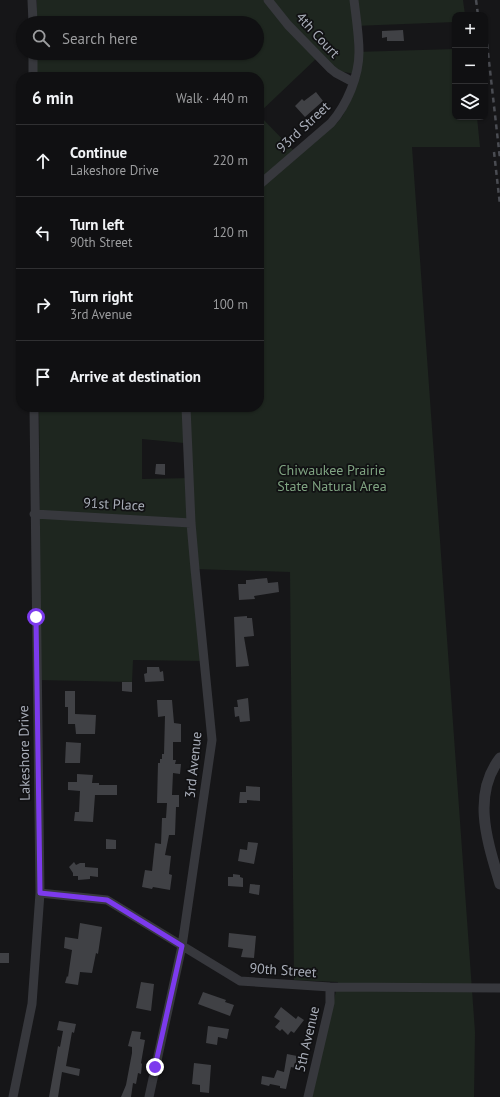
<!DOCTYPE html>
<html lang="en">
<head>
<meta charset="utf-8">
<style>
  body { margin:0; font-family:"PT Sans",sans-serif; background:#19191b; color:#f1f3f6 }
  .controls { position:absolute; right:12px; top:12px; display:grid; overflow:hidden; border-radius:8px; box-shadow:0 1px 3px #0004 }
  .controls button { width:36px; height:36px; display:grid; place-items:center; padding:0; border:0; border-bottom:1px solid #303032; background:#101012; color:#f1f3f6; font:20px sans-serif }
  .stop { position:absolute; width:12px; height:12px; margin:-9px; border:3px solid #7c3aed; border-radius:50%; background:#fff }
  .stop.end { background:#7c3aed; border-color:#fff; box-shadow:0 1px 4px #0008 }
  .list { margin:0; padding:0; list-style:none }
  h2 { display:flex; justify-content:space-between; align-items:center; height:52px; margin:0; padding:0 16px; font-size:17px }
  h2 small { font-size:13px; font-weight:400; color:#9c9d9f }
  .list li { display:grid; grid-template-columns:26px 1fr auto; gap:12px; align-items:center; box-sizing:border-box; height:72px; padding:0 16px; border-top:1px solid #303032 }
  .list b { display:block; font-size:15px; white-space:nowrap }
  .list p { margin:0; font-size:13px; white-space:nowrap; color:#9c9d9f }
  .list em { font-size:13px; font-style:normal; color:#9c9d9f }
  .icon { flex:none; width:22px; height:22px; fill:none; stroke:currentColor; stroke-width:2; stroke-linecap:round; stroke-linejoin:round }
  .map { position:relative; flex:none; width:500px; height:1097px; overflow:hidden }
  .search { position:absolute; background:#101012; box-shadow:0 1px 3px #0004; left:16px; top:16px; width:248px; height:44px; display:flex; align-items:center; gap:10px; box-sizing:border-box; padding:0 14px; border-radius:22px; color:#9c9d9f; font-size:15px }
  .panel { position:absolute; background:#101012; box-shadow:0 1px 3px #0004; left:16px; top:72px; width:248px; height:340px; border-radius:16px }
  .map>svg:first-child { display:block }
  .green { fill:#1e261f; fill-rule:evenodd }
  .building { fill:#404145 }
  .lines { fill:none; stroke-linecap:round; stroke-linejoin:round }
  .minor { stroke:#37383d; stroke-width:9 }
  .tertiary { stroke:#37383d; stroke-width:11 }
  .rail { stroke:#4a4c52; stroke-width:2.5; stroke-dasharray:5 4; stroke-linecap:butt }
  .route { stroke:#7c3aed; stroke-width:5 }
  .labels { text-anchor:middle; dominant-baseline:central; stroke-width:3.5; stroke-linejoin:round; paint-order:stroke }
  .street-label { font-size:14px; fill:#a8adb8; stroke:#111113 }
  .park-label { font-size:14px; fill:#7fa381; stroke:#111113 }
</style>
</head>
<body>
<div class="map">
<svg width="500" height="1097" viewBox="0 0 500 1097">
  <rect width="100%" height="100%" fill="#161618"/>
  <path class="green" d="M37 0H463L465 15H455V22L354 26 355 52 455 49V117H477L480 147H412L475 1032 474 1097H312L338 982 294 980 290 572 195 569 205 661 133 660 132 682 37 680 40 490 39 407H259V115L293 150 337 123 343 115 350 102 360 75 339 71 320 55 259 113V77H37V53H257V23H37ZM142 439 184 443 193 478 142 479Z"/>
  <path class="building" d="M403 30 404 41H387V37L382 38V31Z
    M316 92 323 101 305 117 295 106 302 99 304 101Z
    M156 464H165V475L155 474Z
    M267 578 268 583 278 582 279 592 254 596 255 599 239 600 238 584H246V580H248Z
    M247 616V618H252L254 636 244 637 249 666 236 667 234 617Z
    M147 667H159L160 672 163 671 164 681 145 682 144 674 147 673Z
    M122 682H132V692L122 691Z
    M65 691H75V714L96 715 95 734H76L75 724H68V707H65Z
    M248 698 250 721 240 722 239 716 235 717 234 707H238L237 700Z
    M157 700H172L174 723 181 724V742H173V760H176L175 764H181L180 774 173 773 172 795H179V807H176L175 835H169L165 855 171 856 169 874 172 875 170 890 153 887 152 889 142 887 145 870 152 871 155 843 161 844 162 818H166L167 803H157L158 763H160V759H162V754H164L165 716 158 717Z
    M66 742 81 743 80 763H65Z
    M77 774 93 775 92 783H99V785H117V795H95L93 822 74 821 75 812H79L80 791 68 790V782H77Z
    M246 786 260 787V801L247 800V803H239L240 792H246Z
    M106 839 116 840V849H106Z
    M248 842 258 843 254 864 238 861 240 849 247 850Z
    M74 862 76 865 80 863H85V867L98 868V877L90 876V879L78 880V876H73V873L69 867Z
    M233 874 240 875V877L243 878V887L228 886V877H233Z
    M250 884 260 885 259 895 249 893Z
    M80 923 102 927 98 954 96 953 92 973 80 972 78 985 65 983 67 976 68 977 72 950 64 948 65 937 78 939Z
    M229 933 256 936 254 958 241 957 243 949 228 947Z
    M0 953H9V963H0Z
    M141 982 154 984 151 1011 136 1008Z
    M203 992 226 1000 225 1002 234 1005 230 1016 198 1004Z
    M281 1007 296 1019 298 1016 304 1020 294 1033 291 1031 288 1035 282 1029 280 1031 275 1027 280 1021 274 1017Z
    M59 1021 76 1024 74 1033 72 1032 66 1066 80 1069 79 1076 62 1072 58 1097H49L58 1046 60 1047 63 1031 57 1030Z
    M208 1026 229 1029 227 1039 218 1037 217 1045 206 1043Z
    M132 1031 141 1032 140 1039 145 1040 141 1063 142 1064 141 1074 138 1073 136 1084 133 1083 131 1097H121L126 1085 132 1053V1047L128 1046Z
    M287 1054 297 1056 295 1068 291 1067 286 1089 280 1088V1086L270 1084 269 1086 261 1084 262 1076 274 1078 277 1070 284 1072Z
    M194 1063 211 1065 209 1093 200 1092V1085L192 1084Z"/>
  <g class="lines">
    <path class="minor" d="M32 0 33 23
      M268 0 288 25 331 69 336 73 353 82
      M33 53V77
      M259 185 331 123C347 105 359 76 359 52 359 35 356 17 354 0
      M34 514 191 523
      M40 893 107 900 240 981 330 987 500 988
      M13 1097 32 1004 40 893 34 407
      M149 1097 182 946 212 740 195 569 191 523 186 407
      M308 1097 330 1003V987"/>
    <path class="tertiary" d="M500 758C471 796 488 843 500 884"/>
    <path class="rail" d="M476 0 478 15
      M485 26 500 159
      M494 152 500 205"/>
  </g>
  <g class="lines">
    <path class="route" d="M36 617 40 893 107 900 182 946 155 1067"/>
  </g>
  <g class="labels">
    <g class="street-label">
      <text transform="translate(318 35) rotate(47)">4th Court</text>
      <text transform="translate(303 127) rotate(-43)">93rd Street</text>
      <text transform="translate(114 504) rotate(3)">91st Place</text>
      <text transform="translate(24 753) rotate(-91)">Lakeshore Drive</text>
      <text transform="translate(193 765) rotate(-84)">3rd Avenue</text>
      <text transform="translate(283 970) rotate(4)">90th Street</text>
      <text transform="translate(307 1039) rotate(-77)">5th Avenue</text>
    </g>
    <g class="park-label">
      <text x="332" y="470">Chiwaukee Prairie<tspan x="332" dy="16">State Natural Area</tspan></text>
    </g>
  </g>
</svg>
<div class="controls">
<button>+</button>
<button>−</button>
<button><svg class="icon" aria-label="layers" viewBox="0 0 24 24"><path d="M12 4l9 5-9 5-9-5zM3 14l9 5 9-5"/></svg></button>
</div>
<div class="stop" style="left:36px;top:617px"></div>
<div class="stop end" style="left:155px;top:1067px"></div>
<div class="search"><svg class="icon" aria-label="search" viewBox="0 0 24 24"><circle cx="10" cy="10" r="6"/><path d="M15 15l6 6"/></svg>Search here</div>
<section class="panel">
<h2>6 min<small>Walk · 440 m</small></h2>
<ul class="list">
<li><svg class="icon" aria-label="ahead" viewBox="0 0 24 24"><path d="M12 20V5M6 11l6-6 6 6"/></svg><div><b>Continue</b><p>Lakeshore Drive</p></div><em>220 m</em></li>
<li><svg class="icon" aria-label="left" viewBox="0 0 24 24"><path d="M17 20v-9H6M10 6l-5 5 5 5"/></svg><div><b>Turn left</b><p>90th Street</p></div><em>120 m</em></li>
<li><svg class="icon" aria-label="right" viewBox="0 0 24 24"><path d="M7 20v-9h11M14 6l5 5-5 5"/></svg><div><b>Turn right</b><p>3rd Avenue</p></div><em>100 m</em></li>
<li><svg class="icon" aria-label="arrive" viewBox="0 0 24 24"><path d="M6 21V4h12l-3 4 3 4H6"/></svg><div><b>Arrive at destination</b></div></li>
</ul>
</section>
</div>
</body>
</html>
